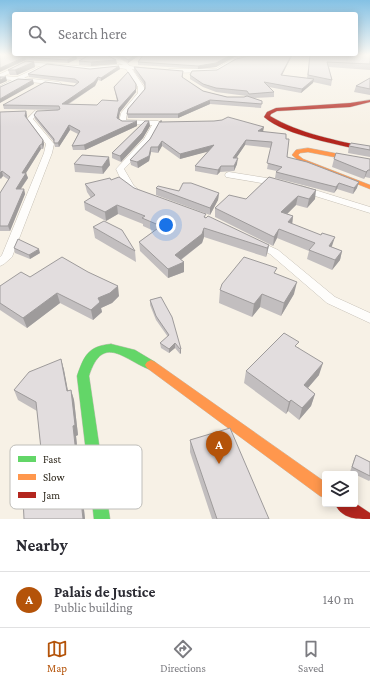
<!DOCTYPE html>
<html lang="en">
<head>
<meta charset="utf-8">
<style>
  body { margin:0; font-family:"Crimson Pro",serif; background:#f7f7f7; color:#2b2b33 }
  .controls { position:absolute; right:12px; bottom:12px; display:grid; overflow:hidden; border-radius:4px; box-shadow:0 2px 10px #0003 }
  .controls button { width:36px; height:36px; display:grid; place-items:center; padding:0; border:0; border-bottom:1px solid #e1e1e2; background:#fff; color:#2b2b33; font:20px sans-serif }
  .you { position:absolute; left:166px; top:225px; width:14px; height:14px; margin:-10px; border:3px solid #fff; border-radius:50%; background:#1a73e8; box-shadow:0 0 0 6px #1a73e833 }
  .badge { display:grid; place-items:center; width:26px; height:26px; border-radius:50%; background:#b45309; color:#fff; font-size:13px; font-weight:700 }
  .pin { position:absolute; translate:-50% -33px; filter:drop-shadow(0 1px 2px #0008) }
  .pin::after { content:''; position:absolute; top:21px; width:14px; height:12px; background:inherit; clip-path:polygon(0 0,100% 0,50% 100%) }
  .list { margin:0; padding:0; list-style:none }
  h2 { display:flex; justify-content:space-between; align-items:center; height:52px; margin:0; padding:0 16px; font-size:17px }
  h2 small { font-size:13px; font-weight:400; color:#7c7c81 }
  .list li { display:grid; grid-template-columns:26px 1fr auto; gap:12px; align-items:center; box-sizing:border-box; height:56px; padding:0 16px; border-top:1px solid #e1e1e2 }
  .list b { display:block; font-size:15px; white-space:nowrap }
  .list p { margin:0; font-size:13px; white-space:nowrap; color:#7c7c81 }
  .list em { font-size:13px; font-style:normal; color:#7c7c81 }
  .icon { flex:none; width:22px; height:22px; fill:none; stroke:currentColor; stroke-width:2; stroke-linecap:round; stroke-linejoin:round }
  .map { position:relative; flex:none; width:370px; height:519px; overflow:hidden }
  .search { position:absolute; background:#fff; box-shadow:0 2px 10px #0003; left:12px; right:12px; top:12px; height:44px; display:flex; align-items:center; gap:10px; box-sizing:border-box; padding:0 14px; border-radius:4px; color:#7c7c81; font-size:15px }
  .sheet { height:108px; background:#fff }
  nav { display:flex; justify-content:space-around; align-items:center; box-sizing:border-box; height:56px; border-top:1px solid #e1e1e2; background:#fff; font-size:11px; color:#7c7c81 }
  nav a { display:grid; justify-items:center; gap:2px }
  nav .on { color:#b45309 }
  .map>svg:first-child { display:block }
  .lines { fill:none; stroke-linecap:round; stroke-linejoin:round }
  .lane-casing { stroke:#c7c1b7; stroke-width:1.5 }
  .street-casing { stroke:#c7c1b7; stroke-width:1 }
  .fast-casing { stroke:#c7c1b7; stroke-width:1 }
  .slow-casing { stroke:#c7c1b7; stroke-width:1 }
  .jam-casing { stroke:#c7c1b7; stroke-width:1 }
  .lane { fill:#fefdfb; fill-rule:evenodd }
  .street { fill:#fefdfb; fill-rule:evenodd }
  .fast { fill:#63d668; fill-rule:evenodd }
  .slow { fill:#ff974d; fill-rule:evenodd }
  .jam { fill:#b3261e; fill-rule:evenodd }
  .wall { fill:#c2bebf }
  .shaded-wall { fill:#9e9b9b }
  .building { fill:#e2ddde; stroke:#9e9b9b }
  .key { fill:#fff; stroke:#bfbeba; stroke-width:1 }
  .key-label { font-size:11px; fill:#2b2519 }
</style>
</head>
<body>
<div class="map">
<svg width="370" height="519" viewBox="0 0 370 519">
  <rect width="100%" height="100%" fill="#f7f1e6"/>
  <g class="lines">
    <g class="lane-casing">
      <path id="lane" d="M58 54H67L87 58 86 59Z"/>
    </g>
    <g class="street-casing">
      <path id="street" d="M101 54H108L124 61 130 66 151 69 148 71 132 69 144 87V93L127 113 126 120 158 121 161 123 150 142 124 169 134 186 143 193 142 195C128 198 121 179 116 169L144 139 152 125 122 124 119 122 121 113 138 93V87L126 69 114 67 91 71 47 66 24 78 59 82 62 84 61 85 19 81 0 90V86L12 80 0 79V74L26 62 91 67 114 65H123ZM27 65 41 66 17 77 4 76Z
        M257 54H269L235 61 217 72 169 73 166 71 169 69H216L232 59Z
        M35 111 38 113 33 119 54 144 52 153 12 257 4 264 0 266V257L2 255 44 153 46 144 27 119Z
        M229 172 279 180 283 183 279 186 226 177 225 175 226 173Z
        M302 186 370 207V213L299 191 298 189Z
        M254 239 278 250 335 297 370 313V323L327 303 270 254 250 244 249 242Z"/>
    </g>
    <g class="fast-casing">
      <path id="fast" d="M111 344 135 350 155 362 157 365 155 368 151 370C125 361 103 332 89 376L110 519H94L77 376C84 356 88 346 111 344Z"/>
    </g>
    <g class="slow-casing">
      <path id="slow" d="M308 148 370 160V164L308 152 300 153 298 155 303 159 370 185V189L299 161 292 155 296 150Z
        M151 360 155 362 325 482V498L320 496 147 368 145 365 147 362Z"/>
    </g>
    <g class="jam-casing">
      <path id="jam" d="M370 100V102L350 107 277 111 271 114 270 116C300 134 336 140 370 148V152C341 145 286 136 264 117L267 112 276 108 350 103Z
        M355 503 370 513V519C356 519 342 519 335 504Z"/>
    </g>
    <use href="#lane" class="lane"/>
    <use href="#street" class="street"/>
    <use href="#fast" class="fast"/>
    <use href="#slow" class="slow"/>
    <use href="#jam" class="jam"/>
  </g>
  <path class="wall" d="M0 54 77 59 68 63 26 60Z
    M113 54H141L128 63Z
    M144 54H247L236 56 216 67 198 69 138 65V62Z
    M310 54H370V70L329 67 332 80 331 86 313 82 301 93 269 87 274 92V97L253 98 262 101 261 108 210 104 178 118H128L127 114 145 89V86L134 71V67L183 74V78L203 91 227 97H244L247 96 216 92 203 87 190 79V75H282L307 78Z
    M116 60 117 64 91 66 79 65V61Z
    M34 62 35 67 17 75H10L8 70Z
    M119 66 120 69 101 81 98 80 95 86 69 104 97 105 117 101 114 87 136 92 120 112 118 119 122 121 137 126 85 150H73L72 146 78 134 70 130 59 147H55L54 142 35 119 34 115 58 110H59L4 109 3 105 74 86 77 84 75 83 29 77 28 74 90 69Z
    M370 78V95L354 92 356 86Z
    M26 111 27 116V118L43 140 44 144 43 149H41L26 173 28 178 21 189H24L25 194 10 231H0V193L9 180 3 176 1 179 0 112Z
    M149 121 150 126 143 138 121 162 112 158V153Z
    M163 122 263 132 286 139 287 157 357 188 353 194 337 189 334 193 275 178 276 172 277 171 267 169 271 148 245 145 236 158 237 164 234 171 220 172 217 175 195 171V166L208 151 180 159 162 146 158 153 151 152 149 161 138 168 131 165 130 160 150 139Z
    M349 146H370V157L348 153Z
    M334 159H370V178L365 177 364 179 332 167Z
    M74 164 110 165 103 174 75 172Z
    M269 177 315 199 307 208 296 205 287 214 293 216 292 224 332 247 342 251 340 260 332 270 307 259 309 251 277 238 273 246 215 217V208L246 199Z
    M111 180 134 188 206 217 269 245 267 254 266 257 204 237 202 243 181 260 184 262V272L168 278 140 251 139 242 154 231 143 226V224L118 214 106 221 85 210 84 202 91 198 87 192 85 184Z
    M156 188 179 191 219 193 218 200 210 215 156 195Z
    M93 227 135 251 136 262 95 238Z
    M14 248 40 253 30 259 15 253Z
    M276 274 294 294 281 316 260 307 252 317 219 303 220 290Z
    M30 277 119 296 112 303 101 308 102 312 93 320 60 303 27 328 0 310V286Z
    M161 297 181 353 180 354 175 348 169 353 161 348 160 343 168 337 156 320 150 305V300Z
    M298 347 319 375 308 388 315 394 311 406 299 420 288 411 286 414 244 383 246 371Z
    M61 359 64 370 68 391 71 390 74 400 78 435 76 436 85 519H24L29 497 41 449 37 411 18 400 14 390Z
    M190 440 269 519H212L190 452Z
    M356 455 370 462V480L369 481 350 472 354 459Z"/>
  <path class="shaded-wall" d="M136 54H141L128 63V60Z
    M233 54H247L236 56 216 67 198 69V66Z
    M292 54H293L280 79 281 75Z
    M76 56 77 59 68 63 67 60Z
    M25 57 26 60 0 72V68Z
    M116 60 117 64 91 66V62Z
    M34 62 35 67 17 75 15 70Z
    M119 66 120 69 101 81V78Z
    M6 77 7 81 0 84V80Z
    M98 77V80L95 86 63 107 62 104Z
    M314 79 313 83 301 93 302 89Z
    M33 80 34 84 0 103V99Z
    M136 84V92L120 112 118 123 117 118 119 108Z
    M210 100V104L178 118V114Z
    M26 111 27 116 26 120 25 116Z
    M137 121V126L85 150 84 145Z
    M149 121 150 126 143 138 121 162 120 156Z
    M69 125 70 130 59 147 58 143Z
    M264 127 263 132 258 131Z
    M43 140 44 144 43 149 42 144Z
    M246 140 245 145 233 163V158Z
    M162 141V146L158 153V147Z
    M40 145 41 149 26 173 28 178 17 194 16 189 22 173Z
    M214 145V150L180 159V154Z
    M151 147V152L149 161 138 168 137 162Z
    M109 157 110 165 103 174 102 167Z
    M238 158 237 164 234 171V166Z
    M221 166 220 172 217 175 218 170Z
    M368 170 365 177 364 179 366 172Z
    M2 171 3 176 0 179V173Z
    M359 182 357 188 353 194 354 188Z
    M339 183 337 189 334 193 336 187Z
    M24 189 25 194 10 231 8 226Z
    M316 190 315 199 307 208 309 199Z
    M219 193 218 200 210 215V208Z
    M298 196 296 205 280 221 281 212Z
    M117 205 118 214 106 221 105 212Z
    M293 216 292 225 288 222Z
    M204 228V237L202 243 175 264V255Z
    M279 229 277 238 273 246 274 237Z
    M335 237 332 246 327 255 329 246Z
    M269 245 267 254 266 257 267 248Z
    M39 249 40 253 30 259 29 255Z
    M342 251 340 260 332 270 335 260Z
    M184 262V272L168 278V269Z
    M297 282 294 294 281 316 284 303Z
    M118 286 119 296 112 303 101 308 102 312 93 320 91 310 98 298Z
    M57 293 60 303 27 328 23 318Z
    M262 294 260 307 252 317 254 304Z
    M175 343V348L169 353V349Z
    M180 349H181V353L180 354Z
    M61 359 64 370 70 402 67 391Z
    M323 363 319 375 300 397 304 385Z
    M71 390 74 400 78 435 76 436 85 519H83L73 426Z
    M315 394 311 406 299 420 302 408Z
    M291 400 288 411 286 414 289 402Z"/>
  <path class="building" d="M0 54H70L76 56 67 60 25 57 0 68Z
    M91 54H105L116 60 91 62 79 61Z
    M119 54H136L128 60Z
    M144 54H233L216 63 198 66 138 62Z
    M258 54H292L281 75 314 79 302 89 264 82 274 92 249 94 247 91 216 88 203 84 190 75 192 71 217 70 236 59Z
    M310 54H370V64L327 62 332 80 308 75Z
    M26 61 34 62 15 70H8Z
    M47 64 90 69 119 66 101 78 98 77 94 82 62 104 97 105 102 100 118 101 114 87 128 72 136 84V89L119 108 117 118 122 121H137L84 145 72 146 80 131 69 125 58 143H54V139L34 115 37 111 58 110 60 109 59 106 3 105 45 82 74 86 79 82 75 79 28 74Z
    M134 67 183 71 182 77 203 91 227 97H244L247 96 262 101V104L210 100 178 114H127L128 109 145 89V82Z
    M0 77H6L0 80Z
    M370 78V89L356 86Z
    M18 79 33 80 0 99V87Z
    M26 111 25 116 43 140 42 144 40 145 22 173H26L16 189H24L8 226H0V193L10 177 2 171 0 173V112Z
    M228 117 264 127 258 131 286 134V139H289L287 157 307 162 359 182 354 188 339 183 336 187 276 172 282 167 267 163 272 142 246 140 233 158H238L234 166H221L218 170 195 166 214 145 180 154 162 141 158 147H151L149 156 137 162 130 160 150 139 160 121H162L160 122 214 121 222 120Z
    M145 121H149L142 133 120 156 112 153Z
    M351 143 370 146V150L349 146Z
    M336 153 370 159V170H368L366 172 334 159Z
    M82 155 109 157 102 167 74 164Z
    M119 177 134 188 203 213 206 214 204 217 206 218 208 216 269 245 267 248 204 228 202 234 175 255 184 262 168 269 139 242 161 226 142 218 145 216 117 205 105 212 84 202 95 195 85 184 110 178 111 180Z
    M269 177 316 190 309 199 298 196 281 212 293 216 288 222 321 235 322 233 335 237 329 246 342 251 335 260 309 250 315 243 279 229 274 237 215 208 229 195 246 199Z
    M183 183H191L219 193 210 208 156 188 158 186 179 191Z
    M104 221 122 230 135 251 93 227Z
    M18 239 39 249 29 255 14 248Z
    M62 257 88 272 118 286 110 293 98 298 100 302 91 310 57 293 23 318 0 303V286L21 272 30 277Z
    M244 257 277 268 274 273 297 282 284 303 262 294 254 304 220 290 222 284Z
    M161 297 172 317 181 349H180L175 343 169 349 160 343 169 335 156 316 150 300Z
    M284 333 299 342 295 346 323 363 304 385 315 394 302 408 291 400 289 402 246 371Z
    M61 359 67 391 71 390 75 425 73 426 83 519H24L23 498 29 497 16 456 41 449 36 402 14 390 29 372Z
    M230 428 269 519H217L190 440Z
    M356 455 370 462V476L352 467Z"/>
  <linearGradient id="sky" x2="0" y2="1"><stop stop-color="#84c1e4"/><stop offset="0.43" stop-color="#fbf9f4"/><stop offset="1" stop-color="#fbf9f4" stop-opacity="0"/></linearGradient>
  <rect width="370" height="127" fill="url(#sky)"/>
  <rect x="10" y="445" width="132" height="64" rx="6" class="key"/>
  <rect x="18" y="456" width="18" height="6" fill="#63d668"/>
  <rect x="18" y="474" width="18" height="6" fill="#ff974d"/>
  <rect x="18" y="492" width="18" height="6" fill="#b3261e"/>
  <g class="key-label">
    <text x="43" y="463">Fast</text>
    <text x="43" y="481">Slow</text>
    <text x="43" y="499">Jam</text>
  </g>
</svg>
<div class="controls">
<button><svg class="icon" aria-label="layers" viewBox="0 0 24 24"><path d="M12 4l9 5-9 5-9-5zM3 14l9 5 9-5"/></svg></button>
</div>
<div class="you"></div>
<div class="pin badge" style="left:219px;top:464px">A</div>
<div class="search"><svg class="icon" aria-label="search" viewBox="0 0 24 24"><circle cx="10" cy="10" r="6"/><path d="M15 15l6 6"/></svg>Search here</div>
</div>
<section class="sheet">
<h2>Nearby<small></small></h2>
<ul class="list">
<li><span class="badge">A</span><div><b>Palais de Justice</b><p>Public building</p></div><em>140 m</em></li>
</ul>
</section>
<nav>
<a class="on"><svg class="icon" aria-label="map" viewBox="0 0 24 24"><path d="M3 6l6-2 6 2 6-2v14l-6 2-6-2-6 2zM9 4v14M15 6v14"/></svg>Map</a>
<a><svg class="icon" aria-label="directions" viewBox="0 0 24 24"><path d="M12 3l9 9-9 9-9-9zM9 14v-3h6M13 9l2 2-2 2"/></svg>Directions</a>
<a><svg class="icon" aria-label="saved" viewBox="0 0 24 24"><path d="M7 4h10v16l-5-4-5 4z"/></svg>Saved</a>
</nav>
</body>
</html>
